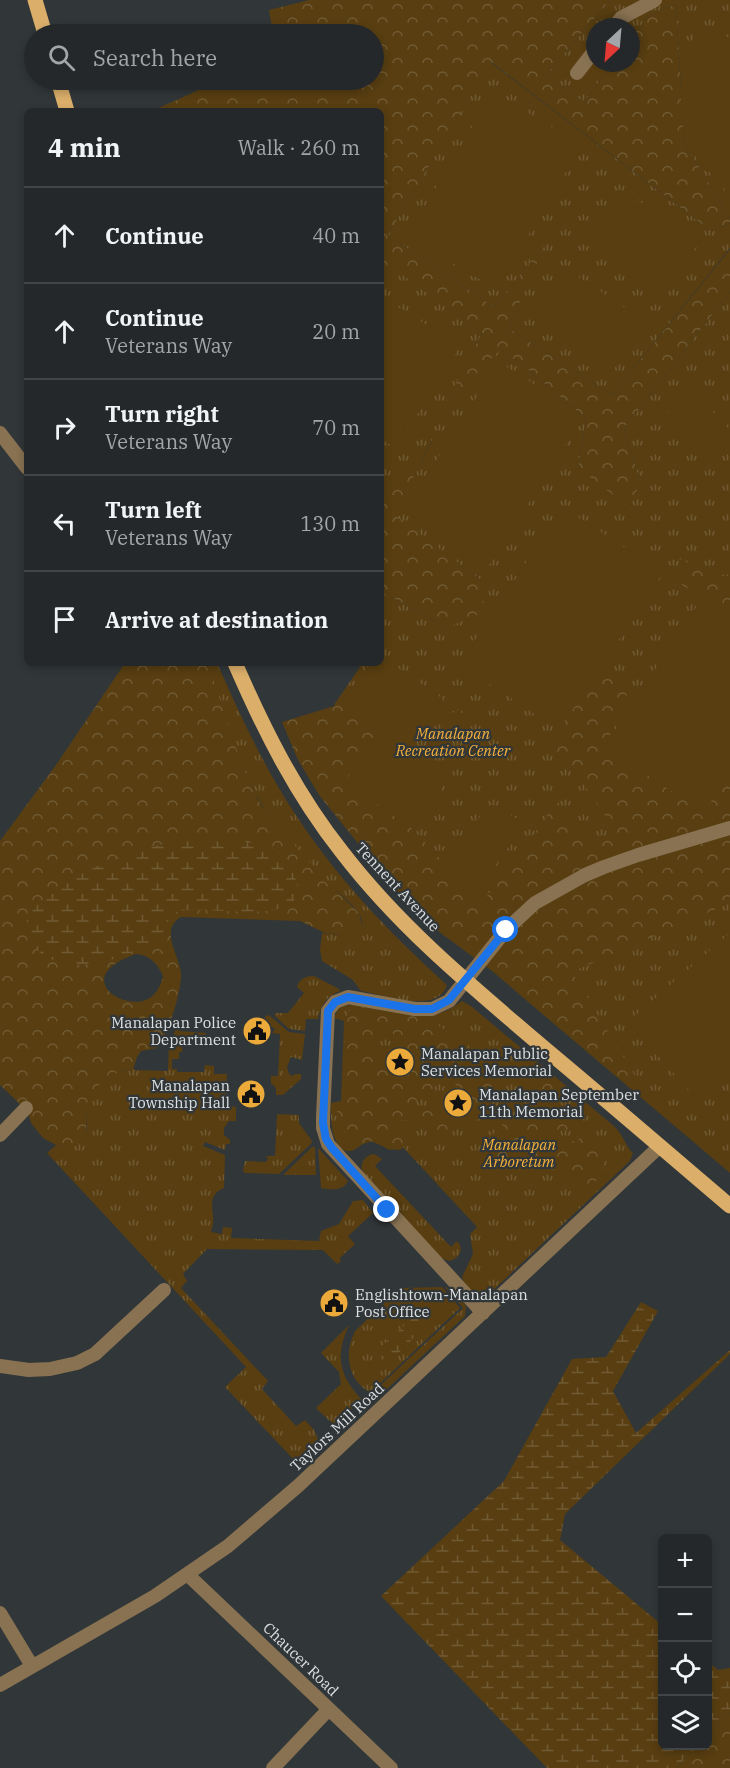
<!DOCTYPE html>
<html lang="en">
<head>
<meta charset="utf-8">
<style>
  body { margin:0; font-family:"IBM Plex Serif",serif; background:#2d3032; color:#f1f3f6 }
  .controls { position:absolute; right:18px; bottom:18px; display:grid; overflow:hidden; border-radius:9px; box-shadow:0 3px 9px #0003 }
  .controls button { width:54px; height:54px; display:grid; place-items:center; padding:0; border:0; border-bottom:2px solid #424447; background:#25282a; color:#f1f3f6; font:30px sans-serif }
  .compass { position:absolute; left:586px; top:18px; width:54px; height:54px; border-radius:50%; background:#25282a; box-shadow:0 3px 9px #0003; rotate:206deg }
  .stop { position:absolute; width:18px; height:18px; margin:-14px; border:4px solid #1a73e8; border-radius:50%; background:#fff }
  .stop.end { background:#1a73e8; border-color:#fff; box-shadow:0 2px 6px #0008 }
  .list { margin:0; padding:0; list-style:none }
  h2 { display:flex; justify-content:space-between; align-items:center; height:78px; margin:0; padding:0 24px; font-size:26px }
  h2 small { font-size:20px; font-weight:400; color:#a3a6a8 }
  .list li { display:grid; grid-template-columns:39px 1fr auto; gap:18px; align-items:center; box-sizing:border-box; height:96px; padding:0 24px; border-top:2px solid #424447 }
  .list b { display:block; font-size:22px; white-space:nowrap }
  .list p { margin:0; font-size:20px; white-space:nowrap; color:#a3a6a8 }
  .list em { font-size:20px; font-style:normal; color:#a3a6a8 }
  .icon { flex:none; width:33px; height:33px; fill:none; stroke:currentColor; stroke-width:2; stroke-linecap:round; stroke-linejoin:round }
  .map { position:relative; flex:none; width:730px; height:1768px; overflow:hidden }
  .search { position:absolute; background:#25282a; box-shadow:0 3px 9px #0003; left:24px; top:24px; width:360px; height:66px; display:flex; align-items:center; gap:15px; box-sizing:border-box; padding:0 21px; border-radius:33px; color:#a3a6a8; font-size:22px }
  .panel { position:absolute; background:#25282a; box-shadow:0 3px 9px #0003; left:24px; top:108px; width:360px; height:558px; border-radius:9px }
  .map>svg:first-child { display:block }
  .grass { fill:url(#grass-tufts) }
  .forest { fill:url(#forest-crowns); fill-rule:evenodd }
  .wetland { fill:url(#wetland-marsh) }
  .pitch { fill:#583e11 }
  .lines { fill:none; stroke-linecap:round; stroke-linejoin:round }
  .minor { stroke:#887252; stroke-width:14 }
  .major { stroke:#dbae6a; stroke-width:15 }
  .route { stroke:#1a73e8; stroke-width:8 }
  .labels { text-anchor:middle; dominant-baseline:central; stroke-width:4.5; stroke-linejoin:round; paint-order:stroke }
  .park-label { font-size:15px; font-style:italic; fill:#f4b03b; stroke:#313638 }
  .street-label { font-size:15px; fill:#dde0e2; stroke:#313638 }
  .poi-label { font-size:15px; fill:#dde0e2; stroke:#313638; text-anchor:start }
</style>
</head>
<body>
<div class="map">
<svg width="730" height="1768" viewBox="0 0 730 1768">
  <defs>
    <pattern id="grass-tufts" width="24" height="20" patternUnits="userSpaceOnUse" patternTransform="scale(1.5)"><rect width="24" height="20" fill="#583e11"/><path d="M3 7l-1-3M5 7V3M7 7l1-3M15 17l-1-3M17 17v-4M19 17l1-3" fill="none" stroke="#705a33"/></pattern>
    <pattern id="forest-crowns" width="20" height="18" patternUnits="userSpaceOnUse" patternTransform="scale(1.5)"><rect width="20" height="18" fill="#583e11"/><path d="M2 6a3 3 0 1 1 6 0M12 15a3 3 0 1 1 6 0" fill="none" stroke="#705a33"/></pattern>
    <pattern id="wetland-marsh" width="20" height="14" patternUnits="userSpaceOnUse" patternTransform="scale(1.5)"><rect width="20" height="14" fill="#583e11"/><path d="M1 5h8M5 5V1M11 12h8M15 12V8" fill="none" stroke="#705a33"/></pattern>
  </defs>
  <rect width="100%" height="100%" fill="#313638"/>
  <path class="grass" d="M610 0H730V218L684 143 676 4 647 17 631 38V27H595V63H613L584 102 545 76Z
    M490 62 711 231 730 223V248L612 395 508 328 544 246 494 307 388 235Z
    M390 265 482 333 447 403 499 349 521 364 586 418 578 468 641 485 624 428 730 292V1173L518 993 699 831 558 743 627 847 481 904 341 785 351 717 334 705 360 667 355 663H381V591L446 628 482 581 394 515 433 439 381 498V279Z
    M208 663H217C239 712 261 761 290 806 333 874 387 931 447 985 438 1015 384 995 361 991L353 980 322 961 320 950 322 933 339 935 363 929C362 924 362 919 360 915 352 902 335 890 324 879 309 864 295 847 281 831 241 784 225 721 208 663Z
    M314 976 339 989 340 991C326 996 321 1006 318 1019H306L305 1031 289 1029 275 1016V1013H288L304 993 297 987C299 979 306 976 314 976Z
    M462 1001 471 1006 615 1127C624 1136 627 1149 633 1153L630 1161 489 1294 481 1297C473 1294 464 1285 462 1277L473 1254 470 1234 477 1227 399 1143 390 1150C383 1147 376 1140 368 1142 361 1143 357 1150 351 1151 331 1154 330 1115 331 1103L341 1101 344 1021 334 1018 340 1006C386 999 419 1035 462 1001Z
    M266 1015 270 1016 289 1032 305 1034 302 1060 291 1057 287 1067 289 1074 292 1076 295 1074H301V1079L283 1095H276V1088L271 1083V1076H278L280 1034 272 1033 275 1029 272 1027H261Z
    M178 1025 179 1031 206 1033V1042L183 1040 182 1052H179V1059H172V1069H177V1072H204L205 1065 214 1066V1074H227L226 1106 236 1107V1121H229L224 1128V1135L230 1140V1144H226L225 1150 205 1142 203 1146 225 1155 224 1188C209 1194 212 1205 213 1217 214 1222 212 1228 211 1232L222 1234 223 1227 232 1228 231 1238 319 1241 321 1231 339 1224 353 1201 363 1200 373 1213 348 1236 355 1244 340 1258 341 1261 337 1264 323 1250 207 1249 183 1274 187 1281 181 1288 268 1381 262 1389 296 1426 305 1420 314 1430 318 1439 296 1462 225 1387 246 1367 47 1153 56 1145 66 1147 86 1133C88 1124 85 1113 87 1104 90 1093 101 1079 111 1074 119 1070 126 1074 134 1067V1070L168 1071 169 1043Z
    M277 1114 299 1115V1123L312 1141 311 1144 279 1174 245 1173 243 1171 245 1161 266 1162 268 1159 266 1156H275Z
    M312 1147H315L316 1175H283Z
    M318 1148 348 1181C343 1191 331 1190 321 1188Z
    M374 1154 382 1159 375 1166 451 1247 457 1241C465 1249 459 1259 449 1261L439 1257 362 1171C360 1163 365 1155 374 1154Z
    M442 1287 460 1308 374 1389 369 1392C347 1379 344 1353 355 1331L400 1288Z
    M445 1287 451 1289 466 1306 465 1316 386 1390 372 1393 463 1308Z
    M349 1325C335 1356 339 1375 361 1399L337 1423 333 1424 316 1408 341 1384 339 1372 321 1353Z"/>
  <path class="forest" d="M309 0H610L545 76 584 102 613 63H631V38L647 17 676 4 684 143 730 218V223L711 231 491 62 388 235 494 307 546 243 508 328 612 395 730 249V292L624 428 641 485 626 505 578 468 586 418 521 364 500 350 445 405 482 333 390 266 381 279V111H152L221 80H374V34H273L269 10Z
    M434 436 395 515 482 581 484 612 446 628 381 591V498Z
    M680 558 730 577V616L676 581Z
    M125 663H208L237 751 247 777 260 803 280 829 323 877 359 913 363 929 357 934 349 936 325 933 300 921 181 917C159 929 179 955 181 973 182 990 168 1036 157 1048L141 1051 137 1057 134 1067 130 1070 109 1075 98 1086 87 1106 86 1133 76 1145 66 1147 56 1145 43 1138 31 1123 28 1112 0 1085V841L56 765ZM136 954C150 955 158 964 163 976 161 985 156 995 148 999 123 1012 70 977 136 954Z
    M603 665 610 671 612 669 630 687 605 747 704 812 730 772V903L572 972 635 1076 630 1088 492 971 415 914 319 795 298 760 282 722 341 704 380 732 346 782 413 829 481 904 558 802 586 847 616 834C595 798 578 774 548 745Z
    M357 1004 428 1016 434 1019 439 1026 481 1053C486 1079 481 1069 503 1082V1091L474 1122 446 1130 439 1131 415 1121 401 1120 398 1126 408 1138V1143L400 1150 389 1149 371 1141 356 1147H352L344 1140 345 1128 336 1109 342 1102 346 1018 351 1007ZM392 1032 396 1038 392 1046 393 1062 388 1068 377 1069 373 1064 375 1049 383 1035ZM434 1065 437 1067 438 1073C452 1077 457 1081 458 1097L453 1104 447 1101 439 1104H432L430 1110 428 1111 414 1103 417 1100 428 1098C438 1090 436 1080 429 1072L430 1067Z
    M547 1083H553L557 1087 556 1105 558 1108 578 1106 584 1115C579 1144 552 1120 542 1135L543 1144 552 1149 558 1145 563 1137 575 1142 580 1138 584 1139 605 1159C603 1176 588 1203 569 1184L566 1169H564L555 1175 549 1173C538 1161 535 1147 518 1142L510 1156 502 1159 495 1157 487 1144 489 1136 504 1128 498 1117 501 1109C512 1105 526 1107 535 1099 541 1093 539 1087 547 1083Z
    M730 1713V1768H676L698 1746H708V1736Z"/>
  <path class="wetland" d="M184 840C208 840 263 838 282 853 290 860 295 875 297 885 305 930 200 902 177 912 165 917 167 934 157 941 149 947 137 950 128 954 91 969 46 973 24 933 25 929 25 924 27 920 40 890 100 863 130 853 147 847 166 844 184 840Z
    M641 1302 658 1311 613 1391 636 1433 730 1350V1354L565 1514 560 1540 662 1625V1746H698L676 1768H547L381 1596 504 1481 572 1359 606 1357Z
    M416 1315 422 1316 424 1321C417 1335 394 1367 376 1358V1351Z
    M708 1662 718 1670 730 1668V1713L708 1736Z"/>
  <path class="pitch" d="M699 24 730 38V196L684 143 681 96 682 68Z
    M493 92 582 145 496 289 407 236Z
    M620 189 700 241 667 291 587 240Z
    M567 269 646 322 612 372 534 320Z
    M390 302 460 346 396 448 381 439V316Z
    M499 362 584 416 489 565 404 511Z
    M692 390 730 430V433L701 460 661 419Z
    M563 507 663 573 559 730 459 664Z
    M702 598 730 616V772L704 812 604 747Z
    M381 656 443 699 407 750 448 779 413 829 345 781 380 732 341 704 370 663H381Z
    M456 709 466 716 440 752 430 745Z
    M491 805 497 806 518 820 519 832 483 883 473 884 452 869 450 865 451 858 486 808Z
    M730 933V1067L695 1097 628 1022Z"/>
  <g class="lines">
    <path class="minor" d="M614 27 621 18 655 0
      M577 73 595 50
      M0 433 27 468
      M0 1135 26 1108
      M483 1313 328 1144 323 1128V1117L328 1011 335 1002 348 997 415 1009H432L449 1001 506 930 535 903 585 875 604 867 638 855 730 828
      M0 1366 29 1370 50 1369 77 1363 95 1354 164 1290
      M187 1574 391 1768
      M0 1613 32 1666
      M0 1685 155 1596 228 1546 298 1486 659 1147
      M273 1768 329 1709"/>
    <path class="major" d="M35 0 45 34
      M58 80 67 111
      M235 663C264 730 296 794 342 852 401 929 476 990 550 1053 611 1104 670 1155 730 1206"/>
  </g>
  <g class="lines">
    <path class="route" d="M387 1210 332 1148 326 1139 323 1123 328 1011 335 1002 348 997 415 1009H432L449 1000 506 930"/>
  </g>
  <defs>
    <g id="civic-disc" transform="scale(1.5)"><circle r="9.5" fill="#ebaa39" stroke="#313638"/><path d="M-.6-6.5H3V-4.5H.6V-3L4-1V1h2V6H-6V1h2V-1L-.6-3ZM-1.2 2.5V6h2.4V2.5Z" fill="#111"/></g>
    <g id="sight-disc" transform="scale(1.5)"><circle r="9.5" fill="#ebaa39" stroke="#313638"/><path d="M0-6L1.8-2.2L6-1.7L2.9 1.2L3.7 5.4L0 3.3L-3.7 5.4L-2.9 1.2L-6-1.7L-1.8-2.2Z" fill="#111"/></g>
  </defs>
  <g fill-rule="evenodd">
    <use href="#civic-disc" x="257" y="1031"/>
    <use href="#sight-disc" x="400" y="1062"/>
    <use href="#civic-disc" x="251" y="1094"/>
    <use href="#sight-disc" x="458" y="1103"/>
    <use href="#civic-disc" x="334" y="1303"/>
  </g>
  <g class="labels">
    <g class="park-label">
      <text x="453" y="733">Manalapan<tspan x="453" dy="17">Recreation Center</tspan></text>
      <text x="519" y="1144">Manalapan<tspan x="519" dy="17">Arboretum</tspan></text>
    </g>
    <g class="street-label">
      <text transform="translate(398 887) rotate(47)">Tennent Avenue</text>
      <text transform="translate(337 1427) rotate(-43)">Taylors Mill Road</text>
      <text transform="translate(301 1659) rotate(44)">Chaucer Road</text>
    </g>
    <g class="poi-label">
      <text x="236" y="1022" text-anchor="end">Manalapan Police<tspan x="236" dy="17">Department</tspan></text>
      <text x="421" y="1053">Manalapan Public<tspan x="421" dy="17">Services Memorial</tspan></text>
      <text x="230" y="1085" text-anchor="end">Manalapan<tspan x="230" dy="17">Township Hall</tspan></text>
      <text x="479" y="1094">Manalapan September<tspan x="479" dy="17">11th Memorial</tspan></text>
      <text x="355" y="1294">Englishtown-Manalapan<tspan x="355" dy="17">Post Office</tspan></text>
    </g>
  </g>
</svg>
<div class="controls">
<button>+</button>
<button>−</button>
<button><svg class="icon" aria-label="locate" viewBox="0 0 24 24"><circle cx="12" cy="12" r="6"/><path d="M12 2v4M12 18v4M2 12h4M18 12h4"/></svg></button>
<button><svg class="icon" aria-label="layers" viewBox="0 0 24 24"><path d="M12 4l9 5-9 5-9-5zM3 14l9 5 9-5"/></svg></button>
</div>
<svg class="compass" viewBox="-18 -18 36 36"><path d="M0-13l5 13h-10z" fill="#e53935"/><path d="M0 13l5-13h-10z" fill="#a3a6a8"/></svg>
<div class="stop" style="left:506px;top:930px"></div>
<div class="stop end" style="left:387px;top:1210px"></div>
<div class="search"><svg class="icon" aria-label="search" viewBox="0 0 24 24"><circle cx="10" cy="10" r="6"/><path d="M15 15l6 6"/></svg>Search here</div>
<section class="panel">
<h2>4 min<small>Walk · 260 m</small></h2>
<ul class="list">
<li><svg class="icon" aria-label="ahead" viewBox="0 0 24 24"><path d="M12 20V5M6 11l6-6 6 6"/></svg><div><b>Continue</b></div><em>40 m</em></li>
<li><svg class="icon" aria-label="ahead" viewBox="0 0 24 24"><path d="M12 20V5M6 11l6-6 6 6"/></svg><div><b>Continue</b><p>Veterans Way</p></div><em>20 m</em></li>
<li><svg class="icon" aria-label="right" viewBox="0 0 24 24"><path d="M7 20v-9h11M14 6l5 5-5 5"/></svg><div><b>Turn right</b><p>Veterans Way</p></div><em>70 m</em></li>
<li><svg class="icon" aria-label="left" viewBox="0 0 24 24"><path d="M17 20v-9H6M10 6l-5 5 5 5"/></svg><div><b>Turn left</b><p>Veterans Way</p></div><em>130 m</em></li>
<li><svg class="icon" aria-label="arrive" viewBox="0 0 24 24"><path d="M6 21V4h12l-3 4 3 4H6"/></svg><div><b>Arrive at destination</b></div></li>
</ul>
</section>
</div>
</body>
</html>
